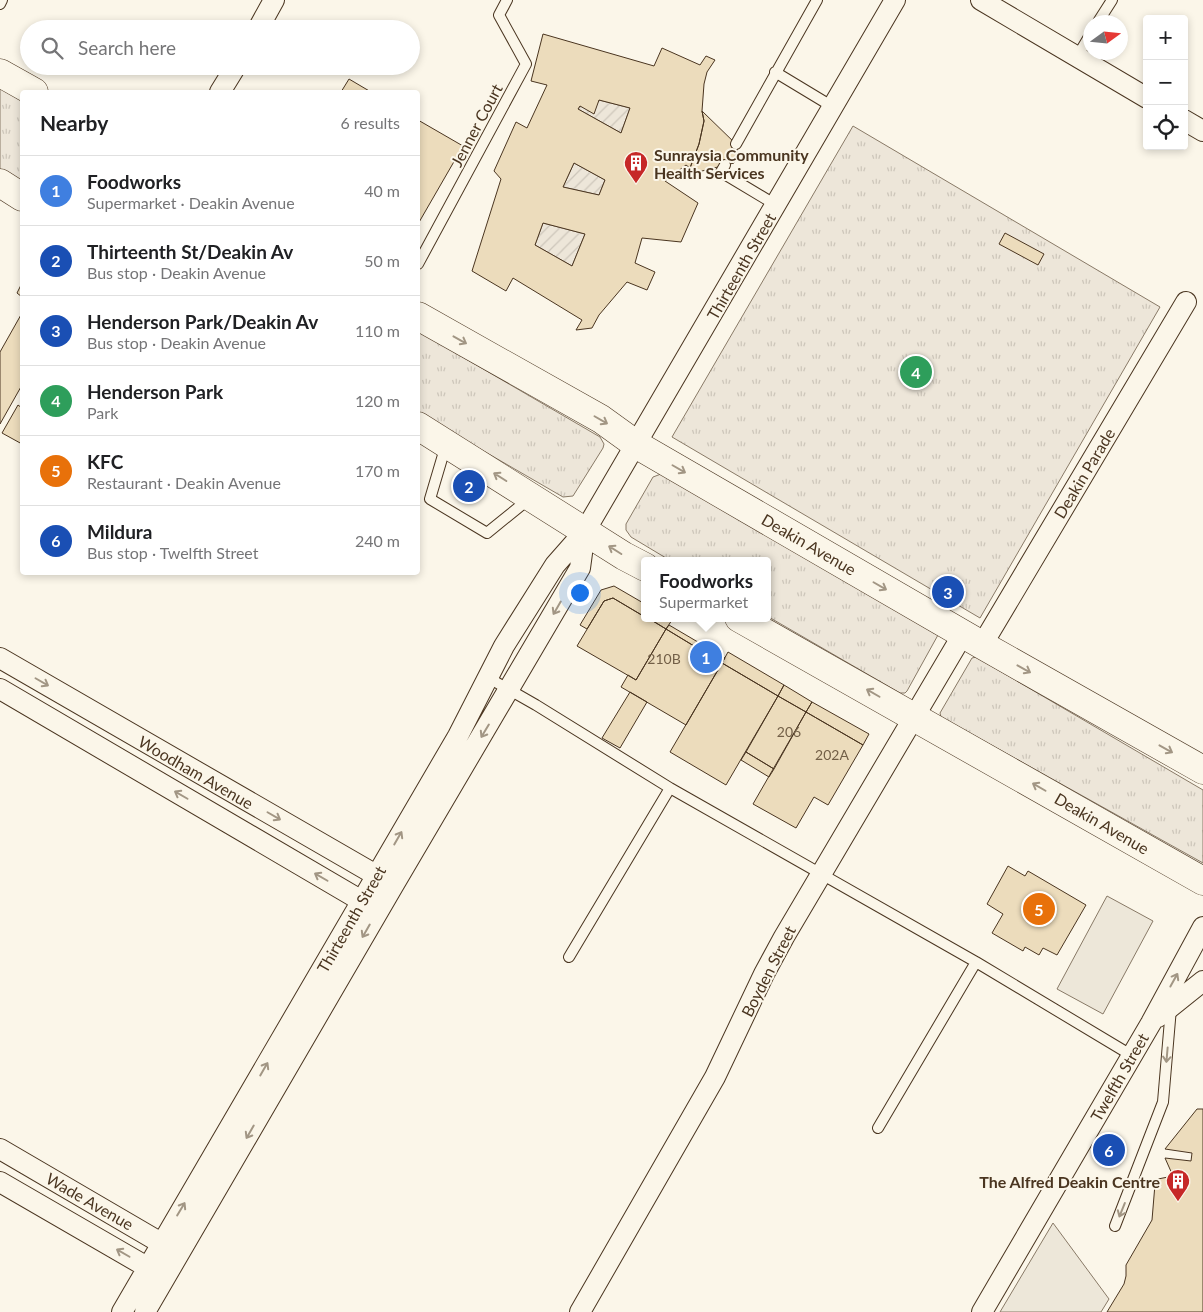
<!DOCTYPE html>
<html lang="en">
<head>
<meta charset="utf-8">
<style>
  body { margin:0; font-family:Lato,sans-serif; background:#f2f2f2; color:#202124 }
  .controls { position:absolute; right:15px; top:15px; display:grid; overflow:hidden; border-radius:5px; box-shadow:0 2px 8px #0003 }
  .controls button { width:45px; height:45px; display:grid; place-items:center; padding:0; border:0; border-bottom:1px solid #e0e0e0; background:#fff; color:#202124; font:25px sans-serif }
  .compass { position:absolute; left:1083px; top:15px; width:45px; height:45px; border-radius:50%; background:#fff; box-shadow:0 2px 8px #0003; rotate:75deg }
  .you { position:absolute; left:579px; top:592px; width:18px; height:18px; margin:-12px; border:4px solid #fff; border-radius:50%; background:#1a73e8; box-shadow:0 0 0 8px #1a73e833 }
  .badge { display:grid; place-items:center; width:32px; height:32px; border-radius:50%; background:#0b8043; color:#fff; font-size:16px; font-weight:700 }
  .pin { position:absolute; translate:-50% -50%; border:2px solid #fff; box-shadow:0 1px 5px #0006 }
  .popup { position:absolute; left:641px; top:557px; width:130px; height:65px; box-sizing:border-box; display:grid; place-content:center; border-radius:5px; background:#fff; filter:drop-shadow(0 1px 4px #0005); font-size:16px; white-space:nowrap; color:#757577 }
  .popup b { font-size:19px; color:#202124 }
  .popup::after { content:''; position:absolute; left:50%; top:100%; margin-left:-10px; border:10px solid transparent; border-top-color:#fff }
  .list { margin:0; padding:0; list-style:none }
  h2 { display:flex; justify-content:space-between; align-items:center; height:65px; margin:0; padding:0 20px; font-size:21px }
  h2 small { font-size:16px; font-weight:400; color:#757577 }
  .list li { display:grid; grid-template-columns:32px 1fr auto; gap:15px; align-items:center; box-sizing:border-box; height:70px; padding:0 20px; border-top:1px solid #e0e0e0 }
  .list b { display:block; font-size:19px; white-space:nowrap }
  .list p { margin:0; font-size:16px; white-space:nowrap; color:#757577 }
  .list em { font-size:16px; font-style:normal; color:#757577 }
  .icon { flex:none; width:28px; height:28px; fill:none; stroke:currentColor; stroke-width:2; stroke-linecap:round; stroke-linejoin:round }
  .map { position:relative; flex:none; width:1203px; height:1312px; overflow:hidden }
  .search { position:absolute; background:#fff; box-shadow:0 2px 8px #0003; left:20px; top:20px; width:400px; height:55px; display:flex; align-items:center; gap:12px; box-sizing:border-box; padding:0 18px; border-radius:28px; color:#757577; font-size:19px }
  .panel { position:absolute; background:#fff; box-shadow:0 2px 8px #0003; left:20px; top:90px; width:400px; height:485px; border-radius:5px }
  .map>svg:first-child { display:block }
  .park { fill:url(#park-tufts); stroke:#887966 }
  .garden { fill:url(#garden-furrows); stroke:#887966 }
  .parking { fill:#ede7d9; stroke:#887966 }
  .building { fill:#ecdcbc; stroke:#4a3520; fill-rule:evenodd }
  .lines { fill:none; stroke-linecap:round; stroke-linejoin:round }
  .service-casing { stroke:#4a3520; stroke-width:12 }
  .minor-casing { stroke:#4a3520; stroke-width:22 }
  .trunk-casing { stroke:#4a3520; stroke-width:29 }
  .service { stroke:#fbf6e9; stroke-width:10 }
  .minor { stroke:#fbf6e9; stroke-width:20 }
  .trunk { stroke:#fbf6e9; stroke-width:28 }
  .oneway { stroke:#a29684 }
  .labels { text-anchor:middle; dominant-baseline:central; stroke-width:4; stroke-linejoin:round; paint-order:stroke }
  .number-label { font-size:14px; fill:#725f47 }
  .street-label { font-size:16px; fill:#4a3520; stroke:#fbf6e9 }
  .poi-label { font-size:16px; font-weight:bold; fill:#4a3520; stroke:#fbf6e9; text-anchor:start }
</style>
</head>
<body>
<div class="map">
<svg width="1203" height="1312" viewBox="0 0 1203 1312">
  <defs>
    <pattern id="park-tufts" width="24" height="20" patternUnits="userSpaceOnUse" patternTransform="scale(1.25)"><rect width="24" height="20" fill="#ede6d9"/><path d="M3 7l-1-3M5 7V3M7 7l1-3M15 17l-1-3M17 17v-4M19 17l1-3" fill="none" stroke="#cdc6ba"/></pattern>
    <pattern id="garden-furrows" width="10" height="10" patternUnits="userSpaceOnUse" patternTransform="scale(1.25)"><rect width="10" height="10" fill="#ede6d9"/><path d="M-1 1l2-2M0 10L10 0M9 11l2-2" fill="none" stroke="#cdc6ba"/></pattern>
  </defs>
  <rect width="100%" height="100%" fill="#fbf6e9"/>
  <path class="park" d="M0 88 22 101V183L0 170Z
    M853 126 1160 307 980 618 672 437Z
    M418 331 600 437 604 444 603 448 573 496 563 497 418 413Z
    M661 474 938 635 907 691 905 693H900L767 616V561H671L631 537 626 530V524L653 477Z
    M976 657 1203 790V863L941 717 940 713 972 658Z"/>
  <path class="garden" d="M599 100 630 108 621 133 578 109 580 106Z
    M574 163 605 180 599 195 563 187Z
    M543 223 585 234 572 266 535 245Z"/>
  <path class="parking" d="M1107 896 1153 921 1103 1014 1057 989Z
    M1053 1223 1109 1299 1101 1312H1000Z"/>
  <path class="building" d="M543 34 654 66 662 48 700 65 706 56 715 60 707 72 704 84 702 111 704 121 699 144 690 168 686 165 665 181 698 203 681 242 642 238 635 263 655 272 647 290 627 282 599 315 592 328 576 330 582 320 513 278 506 291 472 271 501 179 494 171 516 122 527 128 547 85 531 81ZM599 100 630 108 621 133 578 109 580 106 594 114ZM574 163 605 180 599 195 563 187ZM543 223 585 234 572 266 535 245Z
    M349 79 371 92H341Z
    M702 111 738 146 734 163 694 173 695 168H690L699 144 704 121Z
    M418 120 463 146 418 224Z
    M1005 233 1044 254 1038 265 999 244Z
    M22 283V297L17 293Z
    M22 313V385L0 424V352Z
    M18 405 22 408V444L2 433Z
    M614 586 645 604V617L613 598 604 601 587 629 580 625 601 590Z
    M613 598 645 617V618H648L666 629 636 680 577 646 604 601Z
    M648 618H669L672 620 666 629Z
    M669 625 725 658 722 663 666 629Z
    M666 629 722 663 686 725 621 687 628 675 636 680Z
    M728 652 784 685 778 696 722 663Z
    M722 663 778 696 726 785 670 752Z
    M784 685 812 702 806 712 778 696Z
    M630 692 647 702 620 748 602 738Z
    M778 696 806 712 774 769 746 752Z
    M812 702 869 734 863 745 806 712Z
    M806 712 863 745 828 805 814 797 796 828 753 804Z
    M746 752 774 769 769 777 741 760Z
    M1008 866 1025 876 1028 871 1086 905 1057 955 1043 948 1039 955 1025 947 1023 951 992 933 1003 914 987 904Z
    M1197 1109H1203V1312H1107L1124 1284 1126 1276V1265L1152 1220 1155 1184 1159 1183 1158 1179 1173 1176 1165 1158 1191 1161 1192 1153 1165 1149Z"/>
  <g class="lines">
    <g class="service-casing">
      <path id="service" d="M0 4 2 0
        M1098 22 1112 0
        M1077 57 1090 35
        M775 72 833 107
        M736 144 817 0
        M725 165 721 172 776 205
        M418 264 526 64 499 15 507 0
        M446 445 430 499 487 533 529 499
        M487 677 536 705 670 788 976 962 1131 1055
        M569 957 670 788
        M878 1128 976 962
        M1115 1226 1163 1102 1171 1008"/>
    </g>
    <g class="minor-casing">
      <path id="minor" d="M981 0 1147 98
        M258 29 274 0
        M220 92 236 66
        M1184 120 1203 131
        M982 645 1186 302
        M0 658 388 882
        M0 689 372 907
        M1158 1017 1203 981
        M0 1149 173 1250
        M0 1182 159 1274
        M122 1312 458 736 504 646 555 565 585 531 895 0
        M145 1312 393 886 580 568 585 531
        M580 1312 715 1077 764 974 784 937 963 634
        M982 1312 1151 1023 1203 927"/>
    </g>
    <g class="trunk-casing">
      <path id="trunk" d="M0 73 34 92
        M0 183 22 197
        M418 316 601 419 637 445 982 645 1203 770
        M418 426 624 556 645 567
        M739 618 1203 881"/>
    </g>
    <use href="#service" class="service"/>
    <use href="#minor" class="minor"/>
    <use href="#trunk" class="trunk"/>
  </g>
  <defs><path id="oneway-shaft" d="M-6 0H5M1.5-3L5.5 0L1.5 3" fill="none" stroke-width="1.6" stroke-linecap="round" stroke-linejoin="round" transform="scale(1.25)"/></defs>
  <g class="oneway">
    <use href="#oneway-shaft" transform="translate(460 340) rotate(29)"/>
    <use href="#oneway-shaft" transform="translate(601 420) rotate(30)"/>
    <use href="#oneway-shaft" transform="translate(679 469) rotate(30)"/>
    <use href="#oneway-shaft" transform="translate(500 477) rotate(-148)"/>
    <use href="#oneway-shaft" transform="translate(615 550) rotate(-148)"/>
    <use href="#oneway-shaft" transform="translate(880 586) rotate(30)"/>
    <use href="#oneway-shaft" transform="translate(557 608) rotate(120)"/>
    <use href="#oneway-shaft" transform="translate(1024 669) rotate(29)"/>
    <use href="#oneway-shaft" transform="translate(42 682) rotate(30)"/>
    <use href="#oneway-shaft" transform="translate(873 693) rotate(-150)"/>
    <use href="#oneway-shaft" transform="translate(485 731) rotate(121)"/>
    <use href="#oneway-shaft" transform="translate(1166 749) rotate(29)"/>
    <use href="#oneway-shaft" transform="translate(1039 787) rotate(-150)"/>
    <use href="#oneway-shaft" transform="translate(181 795) rotate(-150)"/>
    <use href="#oneway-shaft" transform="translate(274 816) rotate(30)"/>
    <use href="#oneway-shaft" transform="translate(398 838) rotate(-60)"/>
    <use href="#oneway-shaft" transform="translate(321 877) rotate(-150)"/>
    <use href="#oneway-shaft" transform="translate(366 931) rotate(120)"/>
    <use href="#oneway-shaft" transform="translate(1174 980) rotate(-61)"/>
    <use href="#oneway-shaft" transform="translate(1167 1055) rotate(95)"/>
    <use href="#oneway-shaft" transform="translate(264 1069) rotate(-60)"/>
    <use href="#oneway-shaft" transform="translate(250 1132) rotate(120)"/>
    <use href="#oneway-shaft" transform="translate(181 1209) rotate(-59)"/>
    <use href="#oneway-shaft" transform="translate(1122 1210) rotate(112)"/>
    <use href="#oneway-shaft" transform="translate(123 1253) rotate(-150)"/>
  </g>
  <defs>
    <g id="building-pin" transform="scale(1.25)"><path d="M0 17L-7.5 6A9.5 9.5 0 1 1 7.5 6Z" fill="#c62828" stroke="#fbf6e9"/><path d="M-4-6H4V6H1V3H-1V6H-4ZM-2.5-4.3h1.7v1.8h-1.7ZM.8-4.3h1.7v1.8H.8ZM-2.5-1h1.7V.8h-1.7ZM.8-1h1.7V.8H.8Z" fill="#fff"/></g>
  </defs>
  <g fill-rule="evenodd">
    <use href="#building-pin" x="636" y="163"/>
    <use href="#building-pin" x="1178" y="1181"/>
  </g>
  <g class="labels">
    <g class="number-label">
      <text x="664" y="658">210B</text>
      <text x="789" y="731">206</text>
      <text x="832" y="754">202A</text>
    </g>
    <g class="street-label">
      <text transform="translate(476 125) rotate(-62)">Jenner Court</text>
      <text transform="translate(741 266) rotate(-60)">Thirteenth Street</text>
      <text transform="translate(1084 473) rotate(-59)">Deakin Parade</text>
      <text transform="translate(809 544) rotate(30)">Deakin Avenue</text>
      <text transform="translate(196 772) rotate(30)">Woodham Avenue</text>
      <text transform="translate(1102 823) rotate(30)">Deakin Avenue</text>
      <text transform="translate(351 919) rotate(-60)">Thirteenth Street</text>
      <text transform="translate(768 971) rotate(-63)">Boyden Street</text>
      <text transform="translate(1119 1077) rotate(-60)">Twelfth Street</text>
      <text transform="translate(90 1201) rotate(30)">Wade Avenue</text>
    </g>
    <g class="poi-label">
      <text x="654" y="154">Sunraysia Community<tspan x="654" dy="18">Health Services</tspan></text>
      <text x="1160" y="1181" text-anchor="end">The Alfred Deakin Centre</text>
    </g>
  </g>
</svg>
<div class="controls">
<button>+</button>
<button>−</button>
<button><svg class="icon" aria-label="locate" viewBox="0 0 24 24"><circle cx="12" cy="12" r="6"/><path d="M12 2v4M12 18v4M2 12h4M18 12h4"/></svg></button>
</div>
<svg class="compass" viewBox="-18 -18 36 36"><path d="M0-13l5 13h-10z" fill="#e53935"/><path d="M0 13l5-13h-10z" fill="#757577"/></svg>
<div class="you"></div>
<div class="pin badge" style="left:706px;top:657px;background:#3f7fe0">1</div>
<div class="popup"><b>Foodworks</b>Supermarket</div>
<div class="pin badge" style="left:469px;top:486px;background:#1a4fb4">2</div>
<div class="pin badge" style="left:948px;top:592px;background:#1a4fb4">3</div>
<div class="pin badge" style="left:916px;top:372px;background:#2e9e5b">4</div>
<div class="pin badge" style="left:1039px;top:909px;background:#e8710a">5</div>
<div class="pin badge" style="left:1109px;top:1150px;background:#1a4fb4">6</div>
<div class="search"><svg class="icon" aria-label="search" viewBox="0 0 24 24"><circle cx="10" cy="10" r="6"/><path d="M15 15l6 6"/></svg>Search here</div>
<section class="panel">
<h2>Nearby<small>6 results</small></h2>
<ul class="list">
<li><span class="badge" style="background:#3f7fe0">1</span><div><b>Foodworks</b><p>Supermarket · Deakin Avenue</p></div><em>40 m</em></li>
<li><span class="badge" style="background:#1a4fb4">2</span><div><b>Thirteenth St/Deakin Av</b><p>Bus stop · Deakin Avenue</p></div><em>50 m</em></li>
<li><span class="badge" style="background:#1a4fb4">3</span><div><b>Henderson Park/Deakin Av</b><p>Bus stop · Deakin Avenue</p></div><em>110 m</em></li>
<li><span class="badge" style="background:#2e9e5b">4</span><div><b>Henderson Park</b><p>Park</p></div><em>120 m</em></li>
<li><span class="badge" style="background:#e8710a">5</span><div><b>KFC</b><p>Restaurant · Deakin Avenue</p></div><em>170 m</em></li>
<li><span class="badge" style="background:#1a4fb4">6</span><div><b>Mildura</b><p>Bus stop · Twelfth Street</p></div><em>240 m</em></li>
</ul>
</section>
</div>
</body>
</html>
